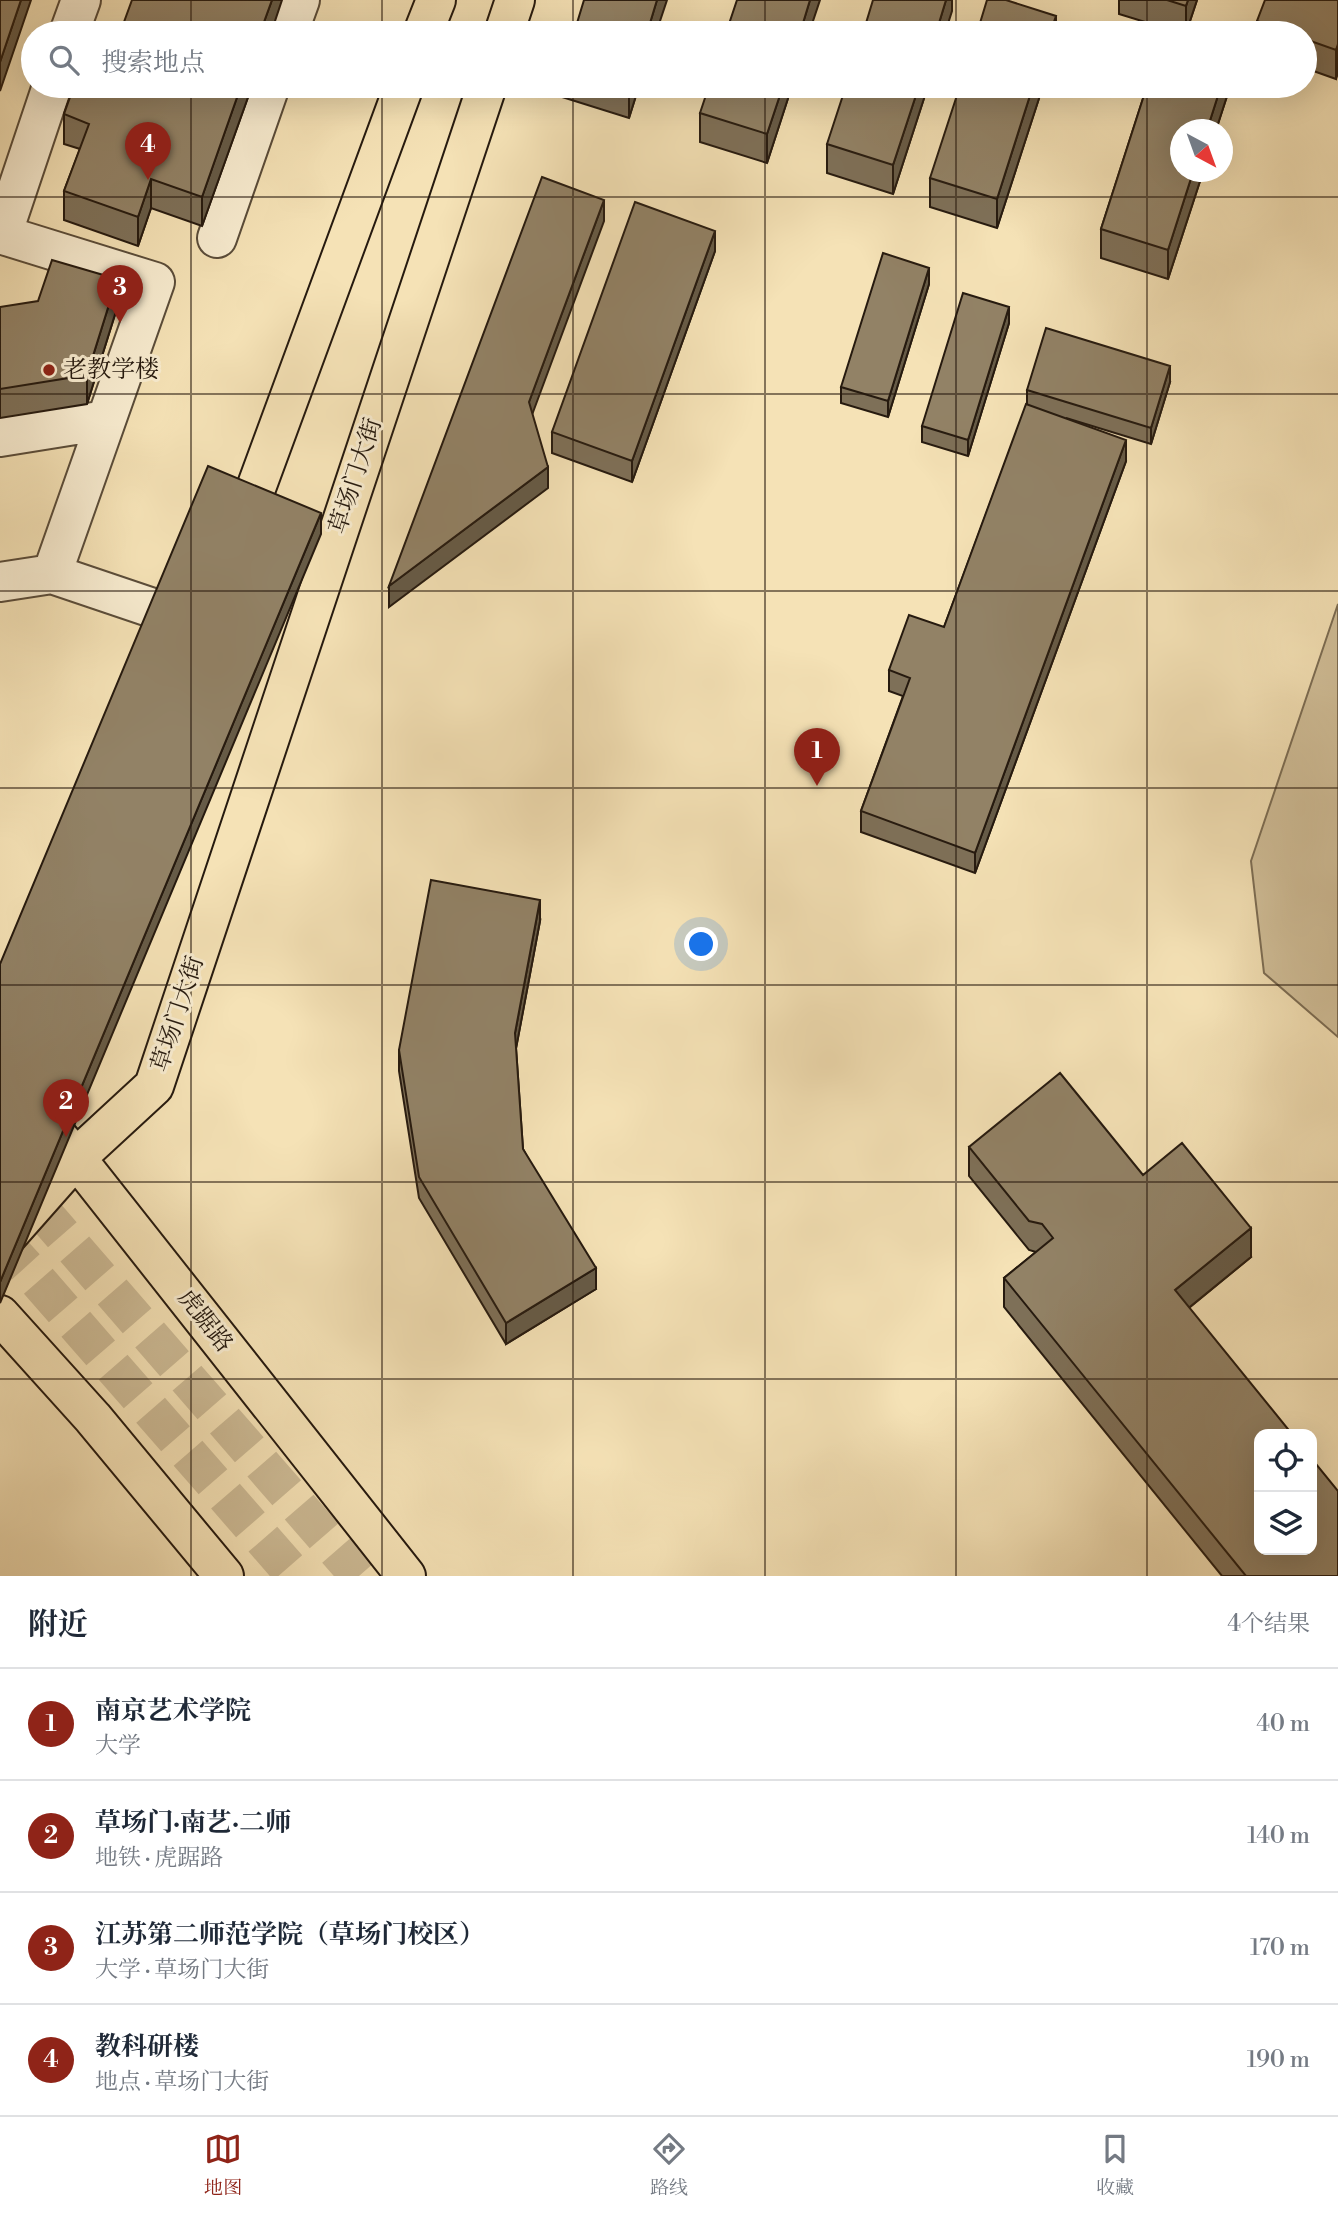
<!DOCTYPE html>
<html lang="zh">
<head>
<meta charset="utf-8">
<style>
  body { margin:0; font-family:"Libre Bodoni","Noto Serif SC",serif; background:#f2f2f3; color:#1f2937 }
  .controls { position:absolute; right:21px; bottom:21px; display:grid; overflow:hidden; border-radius:14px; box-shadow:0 7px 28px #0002 }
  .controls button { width:63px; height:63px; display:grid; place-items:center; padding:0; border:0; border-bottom:2px solid #e0e1e3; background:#fff; color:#1f2937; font:35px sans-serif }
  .compass { position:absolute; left:1170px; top:119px; width:63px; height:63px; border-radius:50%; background:#fff; box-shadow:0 7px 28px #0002; rotate:139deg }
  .you { position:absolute; left:702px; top:945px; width:24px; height:24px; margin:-18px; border:5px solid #fff; border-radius:50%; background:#1a73e8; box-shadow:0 0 0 10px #1a73e833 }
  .badge { display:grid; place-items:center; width:46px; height:46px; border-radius:50%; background:#8f2418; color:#fff; font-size:23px; font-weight:700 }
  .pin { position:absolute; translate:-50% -58px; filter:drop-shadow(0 2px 4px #0008) }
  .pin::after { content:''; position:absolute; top:37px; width:24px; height:21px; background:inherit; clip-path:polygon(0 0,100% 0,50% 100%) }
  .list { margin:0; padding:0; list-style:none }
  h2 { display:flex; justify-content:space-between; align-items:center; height:91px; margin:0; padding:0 28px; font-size:30px }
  h2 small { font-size:23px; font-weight:400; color:#747a83 }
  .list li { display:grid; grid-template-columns:46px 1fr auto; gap:21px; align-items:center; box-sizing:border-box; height:112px; padding:0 28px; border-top:2px solid #e0e1e3 }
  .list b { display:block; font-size:26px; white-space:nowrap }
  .list p { margin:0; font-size:23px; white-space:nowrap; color:#747a83 }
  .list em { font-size:23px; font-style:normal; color:#747a83 }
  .icon { flex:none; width:38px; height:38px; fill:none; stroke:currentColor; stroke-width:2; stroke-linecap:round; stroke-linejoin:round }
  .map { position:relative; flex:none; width:1338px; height:1576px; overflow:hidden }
  .search { position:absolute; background:#fff; box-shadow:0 7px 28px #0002; left:21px; right:21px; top:21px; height:77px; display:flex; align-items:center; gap:18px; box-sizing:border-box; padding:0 24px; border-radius:38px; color:#747a83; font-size:26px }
  .sheet { height:539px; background:#fff }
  nav { display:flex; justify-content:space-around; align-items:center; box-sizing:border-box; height:98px; border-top:2px solid #e0e1e3; background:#fff; font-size:19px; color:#747a83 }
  nav a { display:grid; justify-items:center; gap:4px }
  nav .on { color:#8f2418 }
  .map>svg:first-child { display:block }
  .green { fill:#d2c09a; stroke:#7c6d54; stroke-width:2 }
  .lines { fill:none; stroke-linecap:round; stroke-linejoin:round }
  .highway-tunnel { stroke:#ccba95; stroke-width:38; stroke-dasharray:38 19; stroke-linecap:butt }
  .minor-casing { stroke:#5a4c39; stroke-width:42 }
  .major-casing { stroke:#261a0f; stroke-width:42 }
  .minor { stroke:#f8ecd0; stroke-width:38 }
  .major { stroke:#f5e2b6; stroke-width:38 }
  .wall { fill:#7e7058; stroke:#261a0f; stroke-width:2 }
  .shaded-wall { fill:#665b47; stroke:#261a0f; stroke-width:2 }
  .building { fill:#928266; stroke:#261a0f; stroke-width:2 }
  .grid { fill:none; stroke:#261a0f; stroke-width:2; stroke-opacity:0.55 }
  .poi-dot { fill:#8f2418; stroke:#f8ecd0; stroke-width:2.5 }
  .labels { text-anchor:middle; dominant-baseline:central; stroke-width:6; stroke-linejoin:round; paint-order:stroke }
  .poi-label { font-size:24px; fill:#261a0f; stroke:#f8ecd0; text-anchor:start }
  .street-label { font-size:24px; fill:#261a0f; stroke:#f8ecd0 }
</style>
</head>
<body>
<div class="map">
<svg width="1338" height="1576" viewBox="0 0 1338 1576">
  <rect width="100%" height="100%" fill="#f5e2b6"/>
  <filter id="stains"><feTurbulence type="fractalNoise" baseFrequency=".00286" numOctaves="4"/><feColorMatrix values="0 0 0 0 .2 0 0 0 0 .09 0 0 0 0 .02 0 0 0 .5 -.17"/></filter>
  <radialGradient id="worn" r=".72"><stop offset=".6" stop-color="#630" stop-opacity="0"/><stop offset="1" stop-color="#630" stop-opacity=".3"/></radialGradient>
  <path class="green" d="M1338 604V1037L1264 973 1251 861Z"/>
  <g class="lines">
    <path class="highway-tunnel" d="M0 1163 359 1576
      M0 1239 32 1274 295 1576"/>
    <g class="minor-casing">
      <path id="minor" d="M69 33 81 0
        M288 33 300 0
        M0 234 155 282 52 574
        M2 235 52 86
        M217 238 270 86
        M0 437 106 420
        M0 582 52 574 197 623"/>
    </g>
    <g class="major-casing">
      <path id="major" d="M423 33 436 0
        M504 33 515 0
        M238 537 404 86
        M0 1069 76 1158 406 1576
        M0 1244 76 1158 154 1086 487 86
        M0 1315 93 1418 224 1576"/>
    </g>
    <use href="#minor" class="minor"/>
    <use href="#major" class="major"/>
  </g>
  <path class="wall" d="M1119 0H1197L1186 33H1181L1119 14Z
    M1338 0 1336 79 1305 68V33H1257V21Z
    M74 86H252L202 226 151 208 138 246 64 220V191L80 149 64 144V114Z
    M562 86H639L629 118 562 97Z
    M792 86 767 163 700 142V113Z
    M928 86 893 194 827 173V144Z
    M1043 86 997 228 930 207V178Z
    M1147 86H1227V96L1216 130H1180V172H1203L1168 279 1101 258V229Z
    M715 251 632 482 552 453V432Z
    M929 284 888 417 841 403V387Z
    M0 307 117 308 87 404 0 418Z
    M1009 323 968 456 922 442V426Z
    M1170 382 1151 444 1066 418 1126 461 975 873 861 832V811L903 696 889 691V670L944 627 1027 404V390Z
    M540 921 516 1048 523 1149 596 1289 506 1344 419 1198 399 1071V1050Z
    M969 1147 1143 1175 1251 1257 1189 1308 1338 1576H1222L1004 1307V1278L1036 1252 1029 1250 969 1176Z"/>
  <path class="shaded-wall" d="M21 0H31L0 91V62Z
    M272 0H282L271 33H260Z
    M657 0H667L656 33H647Z
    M810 0H820L809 33H800Z
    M946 0H952V11L945 33H936Z
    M1188 0H1197L1186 33V6Z
    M1056 16V33H1050Z
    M1338 44V73L1336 79V50Z
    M241 86H252L202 226V197Z
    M630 86H639L629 118V89Z
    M783 86H792L767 163V134Z
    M919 86H928L893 194V165Z
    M1033 86H1043L997 228V199Z
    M1221 86H1227V96L1216 130H1207Z
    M1193 172H1203L1168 279V250Z
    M151 179V208L138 246V217Z
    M604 200V221L529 423V402Z
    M715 231V251L632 482V461Z
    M929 268V284L888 417V401Z
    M117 279V308L87 404V375Z
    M1009 307V323L968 456V440Z
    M1170 366V382L1151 444V428Z
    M1126 440V461L975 873V853Z
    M548 467V488L389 607V586Z
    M321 513V534L0 1303V1282Z
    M540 900V921L515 1054V1033Z
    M1251 1228V1257L1175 1319V1290Z
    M596 1268V1289L506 1344V1323Z"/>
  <path class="building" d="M0 0H21L0 62Z
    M132 0H272L260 33H120Z
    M584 0H657L647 33H574Z
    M737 0H810L800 33H726Z
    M873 0H946L936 33H863Z
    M987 0H1006L1056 16 1050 33H977Z
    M1167 0H1188L1186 6Z
    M1265 0H1338V44L1336 50 1305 39V33H1289L1257 21Z
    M74 86H241L202 197 151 179 138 217 64 191 89 124 64 114Z
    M618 86H630L629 89Z
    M709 86H783L767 134 700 113Z
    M846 86H919L893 165 827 144Z
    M960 86H1033L997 199 930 178Z
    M1147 86H1221L1207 130H1180V172H1193L1168 250 1101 229Z
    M542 177 604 200 529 402 548 467 389 586Z
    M635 202 715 231 632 461 552 432Z
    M883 253 929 268 888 401 841 387Z
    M52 260 117 279 87 375 0 389V307L38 301Z
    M963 293 1009 307 968 440 922 426Z
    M1046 328 1170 366 1151 428 1027 390Z
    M1026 404 1126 440 975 853 861 811 910 678 889 670 909 615 944 627Z
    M208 466 321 513 0 1282V964Z
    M431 880 540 900 515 1033 523 1149 596 1268 506 1323 419 1177 399 1050Z
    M1060 1073 1143 1175 1182 1143 1251 1228 1175 1290 1292 1434H1259V1550H1312V1459L1338 1491V1576H1246L1004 1278 1053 1238 1042 1224 1029 1221 969 1147Z"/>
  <path class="grid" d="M191 0V33M382 0V33M573 0V33M765 0V33M956 0V33M1147 0V33M191 86V1576M382 86V1576M573 86V1576M765 86V1576M956 86V1576M1147 86V1576M0 197H1338M0 394H1338M0 591H1338M0 788H1338M0 985H1338M0 1182H1338M0 1379H1338"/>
  <circle class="poi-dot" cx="49" cy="370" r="7"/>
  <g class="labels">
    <g class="poi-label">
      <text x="63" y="370">老教学楼</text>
    </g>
    <g class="street-label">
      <text transform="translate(356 476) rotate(-72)">草场门大街</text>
      <text transform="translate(178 1014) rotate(-72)">草场门大街</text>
      <text transform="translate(205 1321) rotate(52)">虎踞路</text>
    </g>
  </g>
  <rect width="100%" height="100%" filter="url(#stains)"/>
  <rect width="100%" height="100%" fill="url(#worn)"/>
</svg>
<div class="controls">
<button><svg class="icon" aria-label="locate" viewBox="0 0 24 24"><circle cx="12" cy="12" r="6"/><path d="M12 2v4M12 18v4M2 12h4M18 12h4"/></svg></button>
<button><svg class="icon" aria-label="layers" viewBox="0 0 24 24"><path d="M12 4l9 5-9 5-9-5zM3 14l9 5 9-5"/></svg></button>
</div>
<svg class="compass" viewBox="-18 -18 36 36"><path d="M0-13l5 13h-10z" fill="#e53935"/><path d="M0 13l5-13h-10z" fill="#747a83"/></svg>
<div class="you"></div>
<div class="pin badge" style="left:817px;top:786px">1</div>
<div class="pin badge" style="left:66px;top:1137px">2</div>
<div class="pin badge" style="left:120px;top:323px">3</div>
<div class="pin badge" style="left:148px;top:180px">4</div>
<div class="search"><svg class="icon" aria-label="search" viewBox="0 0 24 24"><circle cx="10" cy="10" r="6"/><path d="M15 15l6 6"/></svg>搜索地点</div>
</div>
<section class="sheet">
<h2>附近<small>4个结果</small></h2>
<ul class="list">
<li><span class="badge">1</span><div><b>南京艺术学院</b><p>大学</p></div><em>40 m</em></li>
<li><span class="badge">2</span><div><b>草场门·南艺·二师</b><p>地铁 · 虎踞路</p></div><em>140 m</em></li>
<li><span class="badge">3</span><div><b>江苏第二师范学院（草场门校区）</b><p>大学 · 草场门大街</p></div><em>170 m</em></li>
<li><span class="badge">4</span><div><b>教科研楼</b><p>地点 · 草场门大街</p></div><em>190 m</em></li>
</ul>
</section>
<nav>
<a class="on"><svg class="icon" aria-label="map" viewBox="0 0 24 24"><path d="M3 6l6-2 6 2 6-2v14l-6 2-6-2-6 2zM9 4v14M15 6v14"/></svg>地图</a>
<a><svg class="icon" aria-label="directions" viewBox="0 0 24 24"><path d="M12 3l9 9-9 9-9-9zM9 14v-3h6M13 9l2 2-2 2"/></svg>路线</a>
<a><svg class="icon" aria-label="saved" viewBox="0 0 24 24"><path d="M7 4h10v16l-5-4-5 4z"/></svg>收藏</a>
</nav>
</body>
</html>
